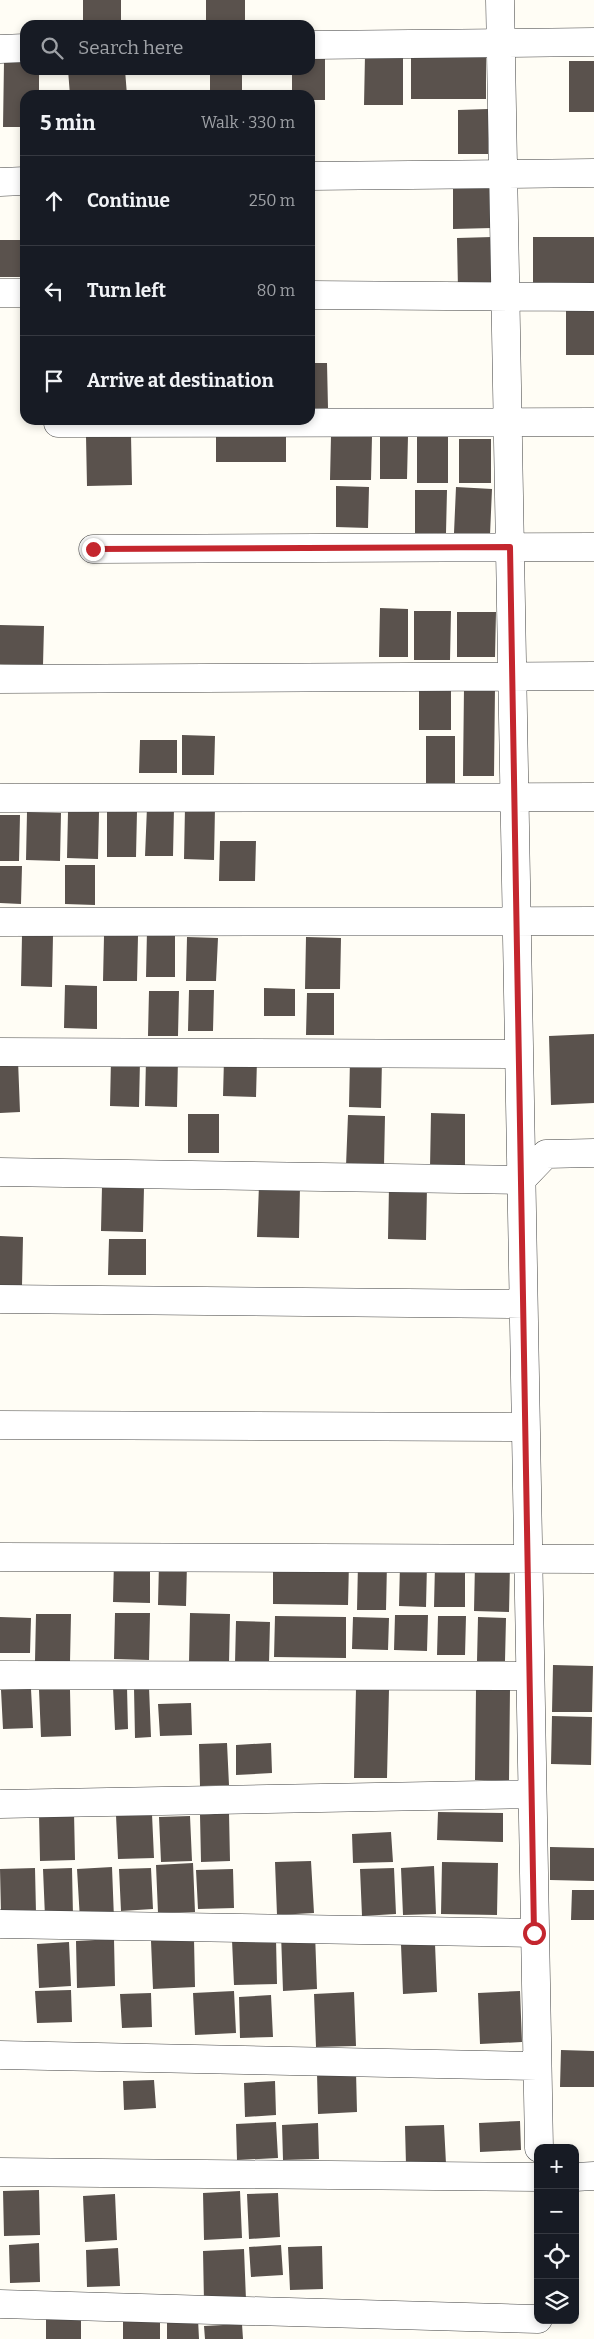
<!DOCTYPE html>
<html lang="en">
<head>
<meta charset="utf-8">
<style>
  body { margin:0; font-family:Bitter,serif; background:#20242c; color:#f1f3f6 }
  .controls { position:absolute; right:15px; bottom:15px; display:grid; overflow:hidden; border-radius:10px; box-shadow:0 2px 8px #0003 }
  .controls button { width:45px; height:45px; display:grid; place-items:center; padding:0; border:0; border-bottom:1px solid #363941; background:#171b24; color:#f1f3f6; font:25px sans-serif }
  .stop { position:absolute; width:15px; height:15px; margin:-11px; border:4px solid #c4262e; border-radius:50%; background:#fff }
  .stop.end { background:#c4262e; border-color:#fff; box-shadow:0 1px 5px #0008 }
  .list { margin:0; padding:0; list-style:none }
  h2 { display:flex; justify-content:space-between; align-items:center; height:65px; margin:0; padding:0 20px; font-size:21px }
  h2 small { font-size:16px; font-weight:400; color:#9ea1a6 }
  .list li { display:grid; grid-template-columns:32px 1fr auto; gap:15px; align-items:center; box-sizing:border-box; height:90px; padding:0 20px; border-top:1px solid #363941 }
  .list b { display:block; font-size:19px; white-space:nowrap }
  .list em { font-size:16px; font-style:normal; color:#9ea1a6 }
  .icon { flex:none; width:28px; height:28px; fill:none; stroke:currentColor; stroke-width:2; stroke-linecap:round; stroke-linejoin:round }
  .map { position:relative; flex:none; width:594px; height:2339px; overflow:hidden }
  .search { position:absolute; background:#171b24; box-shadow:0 2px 8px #0003; left:20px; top:20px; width:295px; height:55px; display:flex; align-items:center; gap:12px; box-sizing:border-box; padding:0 18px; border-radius:15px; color:#9ea1a6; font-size:19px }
  .panel { position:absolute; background:#171b24; box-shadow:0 2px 8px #0003; left:20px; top:90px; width:295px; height:335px; border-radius:15px }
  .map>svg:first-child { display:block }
  .building { fill:#5a524d }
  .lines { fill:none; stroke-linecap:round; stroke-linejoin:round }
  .street-casing { stroke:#444; stroke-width:29 }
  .street { stroke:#fff; stroke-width:28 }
  .route { stroke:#c4262e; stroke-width:6 }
</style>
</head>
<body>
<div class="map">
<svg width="594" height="2339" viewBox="0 0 594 2339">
  <rect width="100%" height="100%" fill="#fffdf5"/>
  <path class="building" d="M83 0H121V20H83Z
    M206 0H245V25H206Z
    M310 52 325 53V100H310V95H292V70H310Z
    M365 55 403 56V105H364Z
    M411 55H486V99H411Z
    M569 61H594V112H569Z
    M4 62H25V70H39V95H25V127H3Z
    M68 70H125L127 95H70Z
    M210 70H242V95H210Z
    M488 109V154H458V110Z
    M453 185H491L492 228 453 229Z
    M492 237 493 289 458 290 457 238Z
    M533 237H594V284H533Z
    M0 240H25V277H0Z
    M594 305V355H566V306Z
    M310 363H327L328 408 310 409Z
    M131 435 132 485 87 486 86 436Z
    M216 436H286V462H216Z
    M331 436H372L371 480H330Z
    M380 436H408L407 479H380Z
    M417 436H448V483H417Z
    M459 439H491V483H459Z
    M336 486 369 487 368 528 336 527Z
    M456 487 492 489 490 535 454 533Z
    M415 490H447L446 533H415Z
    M380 608 408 609V657H379Z
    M414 611H451L450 660H414Z
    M457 612H496L495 657H457Z
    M0 625 44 626 43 665 0 664Z
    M419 683H451V730H419Z
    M464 687 495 688 494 776H463Z
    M182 735 215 736 214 775H182Z
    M426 736H455V786L426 785Z
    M140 740H177V773H139Z
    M147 807 174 808 173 856H145Z
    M185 807H215L214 860 184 859Z
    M107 811H137L136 857H107Z
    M27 812 61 813 60 861 26 860Z
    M68 812H99L98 859 67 858Z
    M0 815H20L19 861H0Z
    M220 841H256L255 881H219Z
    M65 865H95V905L65 904Z
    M0 866H22L21 904 0 903Z
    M147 930 175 931V977H146Z
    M22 935H53L52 987 21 986Z
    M104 936H138L137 981H103Z
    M187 937 218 938 216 981H186Z
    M306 937 341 938 340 989H305Z
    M65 985 97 986V1029L64 1028Z
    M264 988 295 989V1016H264Z
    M189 990H214L213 1031H188Z
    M149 991H179L178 1036H148Z
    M307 993H334V1035H306Z
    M594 1034V1103L551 1105 549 1036Z
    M146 1058H178L177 1107 145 1106Z
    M111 1059 140 1060 139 1107 110 1106Z
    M224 1059H257L256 1097 223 1096Z
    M350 1059H382L381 1108 349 1107Z
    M18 1060 20 1112 0 1113V1062Z
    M431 1113 465 1114V1168H430Z
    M188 1114H219V1153H188Z
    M348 1115 385 1116 384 1166H346Z
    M259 1185 300 1186 299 1238 257 1237Z
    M102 1186 144 1187 143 1232 101 1231Z
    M389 1186 427 1187 426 1240 388 1239Z
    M0 1236 23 1237 22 1286H0Z
    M109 1239H146V1275H108Z
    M114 1560 150 1561V1603L113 1602Z
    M273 1560 349 1562 348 1605 273 1604Z
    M159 1563H187L186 1606 158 1605Z
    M358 1563H387L386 1610H357Z
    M475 1563 510 1564 509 1612 474 1611Z
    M400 1564H427L426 1607 399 1606Z
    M435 1565 465 1566V1607H434Z
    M115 1613H150L149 1660 114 1659Z
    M190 1613 230 1614 229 1663H189Z
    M36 1614H71L70 1662 35 1661Z
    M395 1615H428L427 1651 394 1650Z
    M275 1616 346 1617V1658L274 1657Z
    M438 1616H466L465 1655H437Z
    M0 1617 31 1618 30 1653H0Z
    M353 1617 389 1618 388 1650 352 1649Z
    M478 1617 506 1618 505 1661H477Z
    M236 1621 270 1622 269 1663H235Z
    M553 1665 593 1666 592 1712H552Z
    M113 1687H127L128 1729 115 1730Z
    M149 1687 151 1737 135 1738 134 1688Z
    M356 1688 389 1689 387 1778H354Z
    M476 1688H510L509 1781 475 1780Z
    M31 1689 33 1728 3 1729 1 1690Z
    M39 1690H70L71 1736 41 1737Z
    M191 1703 192 1735 160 1736 158 1704Z
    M552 1716 592 1717 591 1765 551 1764Z
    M227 1743 229 1785 200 1786 199 1744Z
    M271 1743 272 1773 236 1775V1745Z
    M74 1812 75 1860 40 1861 39 1814Z
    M438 1812 503 1813V1842L437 1840Z
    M229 1813 230 1861 201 1862 200 1815Z
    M152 1814 154 1858 118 1859 116 1815Z
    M190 1816 192 1861 161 1862 159 1817Z
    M391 1832 393 1862 353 1863 352 1834Z
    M550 1847 594 1848V1881L550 1880Z
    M311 1861 314 1913 277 1915 275 1862Z
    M442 1862 498 1863 497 1915 441 1914Z
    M193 1863 195 1912 158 1913 156 1865Z
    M434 1866 436 1914 403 1915 401 1868Z
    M112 1867 114 1919 80 1920 77 1869Z
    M35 1868 36 1913 1 1914 0 1869Z
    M72 1868 73 1916 45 1917 43 1869Z
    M151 1868 153 1909 121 1911 119 1869Z
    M394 1868 396 1914 362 1916 360 1869Z
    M233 1869 234 1908 198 1909 196 1870Z
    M572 1890H594V1920H571Z
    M315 1933 317 1989 283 1991 281 1934Z
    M114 1939 115 1986 77 1988 76 1941Z
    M194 1939 195 1987 153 1989 151 1941Z
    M276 1939 277 1984 234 1985 232 1940Z
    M69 1942 71 1986 39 1988 37 1944Z
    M435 1944 437 1992 403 1994 401 1945Z
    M71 1990 72 2022 37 2023 35 1991Z
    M234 1991 236 2033 195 2035 193 1993Z
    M520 1991 522 2042 480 2044 478 1993Z
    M354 1992 356 2046 316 2047 314 1994Z
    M151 1993 152 2027 122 2028 120 1994Z
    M271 1995 273 2037 240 2038 239 1997Z
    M561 2050 594 2051V2087H560Z
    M356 2071 357 2112 318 2114 317 2073Z
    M154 2080 156 2108 124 2110 123 2081Z
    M275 2081 276 2115 245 2117 244 2083Z
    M520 2121 521 2150 480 2152 479 2123Z
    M276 2122 278 2158 237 2160 236 2124Z
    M318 2123 319 2159 283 2160 282 2125Z
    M444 2125 446 2164 406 2165 405 2126Z
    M39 2190 40 2235 4 2236 3 2191Z
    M240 2191 242 2238 204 2240 203 2193Z
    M278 2193 280 2237 249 2239 247 2194Z
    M115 2194 117 2240 85 2242 83 2196Z
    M39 2243 40 2282 10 2283 9 2245Z
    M281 2245 283 2275 251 2277 249 2247Z
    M322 2246 323 2289 290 2290 288 2247Z
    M118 2248 120 2286 87 2287 86 2250Z
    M244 2249 246 2300 204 2302 203 2251Z
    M46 2318H81V2339H46Z
    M160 2318V2339H123V2319Z
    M198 2319 199 2339H167V2320Z
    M242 2324 243 2339H205L204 2326Z"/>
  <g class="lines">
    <g class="street-casing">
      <path id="street" d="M500 0 539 2148
        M310 45 594 42
        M0 49 25 48
        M310 176 594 173
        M0 182 25 181
        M0 293H25
        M310 295 594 297
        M58 423 594 422
        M93 549 594 547
        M0 679 594 676
        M0 798 594 797
        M0 922 594 921
        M0 1052 519 1054
        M0 1172 521 1180 546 1154 594 1153
        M0 1299 523 1304
        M0 1425 525 1427
        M0 1557 594 1559
        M0 1675 530 1676
        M0 1804 532 1794
        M0 1924 535 1933
        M0 2055 537 2066
        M0 2172 538 2177
        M575 2177 594 2176
        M0 2304 538 2319"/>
    </g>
    <use href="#street" class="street"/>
  </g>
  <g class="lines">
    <path class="route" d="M93 549 510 547 534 1933"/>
  </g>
</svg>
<div class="controls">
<button>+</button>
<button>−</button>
<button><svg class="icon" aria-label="locate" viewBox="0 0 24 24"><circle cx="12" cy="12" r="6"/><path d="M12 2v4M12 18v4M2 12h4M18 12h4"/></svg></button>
<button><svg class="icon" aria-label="layers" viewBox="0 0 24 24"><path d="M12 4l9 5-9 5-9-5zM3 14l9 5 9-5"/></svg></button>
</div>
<div class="stop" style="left:534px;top:1933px"></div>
<div class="stop end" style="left:93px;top:549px"></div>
<div class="search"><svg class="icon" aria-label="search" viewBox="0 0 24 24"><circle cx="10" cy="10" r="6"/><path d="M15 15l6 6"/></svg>Search here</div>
<section class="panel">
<h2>5 min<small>Walk · 330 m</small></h2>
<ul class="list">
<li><svg class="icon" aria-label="ahead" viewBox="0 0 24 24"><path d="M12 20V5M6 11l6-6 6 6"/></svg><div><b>Continue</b></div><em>250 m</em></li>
<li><svg class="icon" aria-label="left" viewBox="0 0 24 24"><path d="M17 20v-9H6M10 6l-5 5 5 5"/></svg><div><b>Turn left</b></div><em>80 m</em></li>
<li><svg class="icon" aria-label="arrive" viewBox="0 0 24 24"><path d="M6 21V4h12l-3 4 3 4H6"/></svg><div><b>Arrive at destination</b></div></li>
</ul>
</section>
</div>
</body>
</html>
